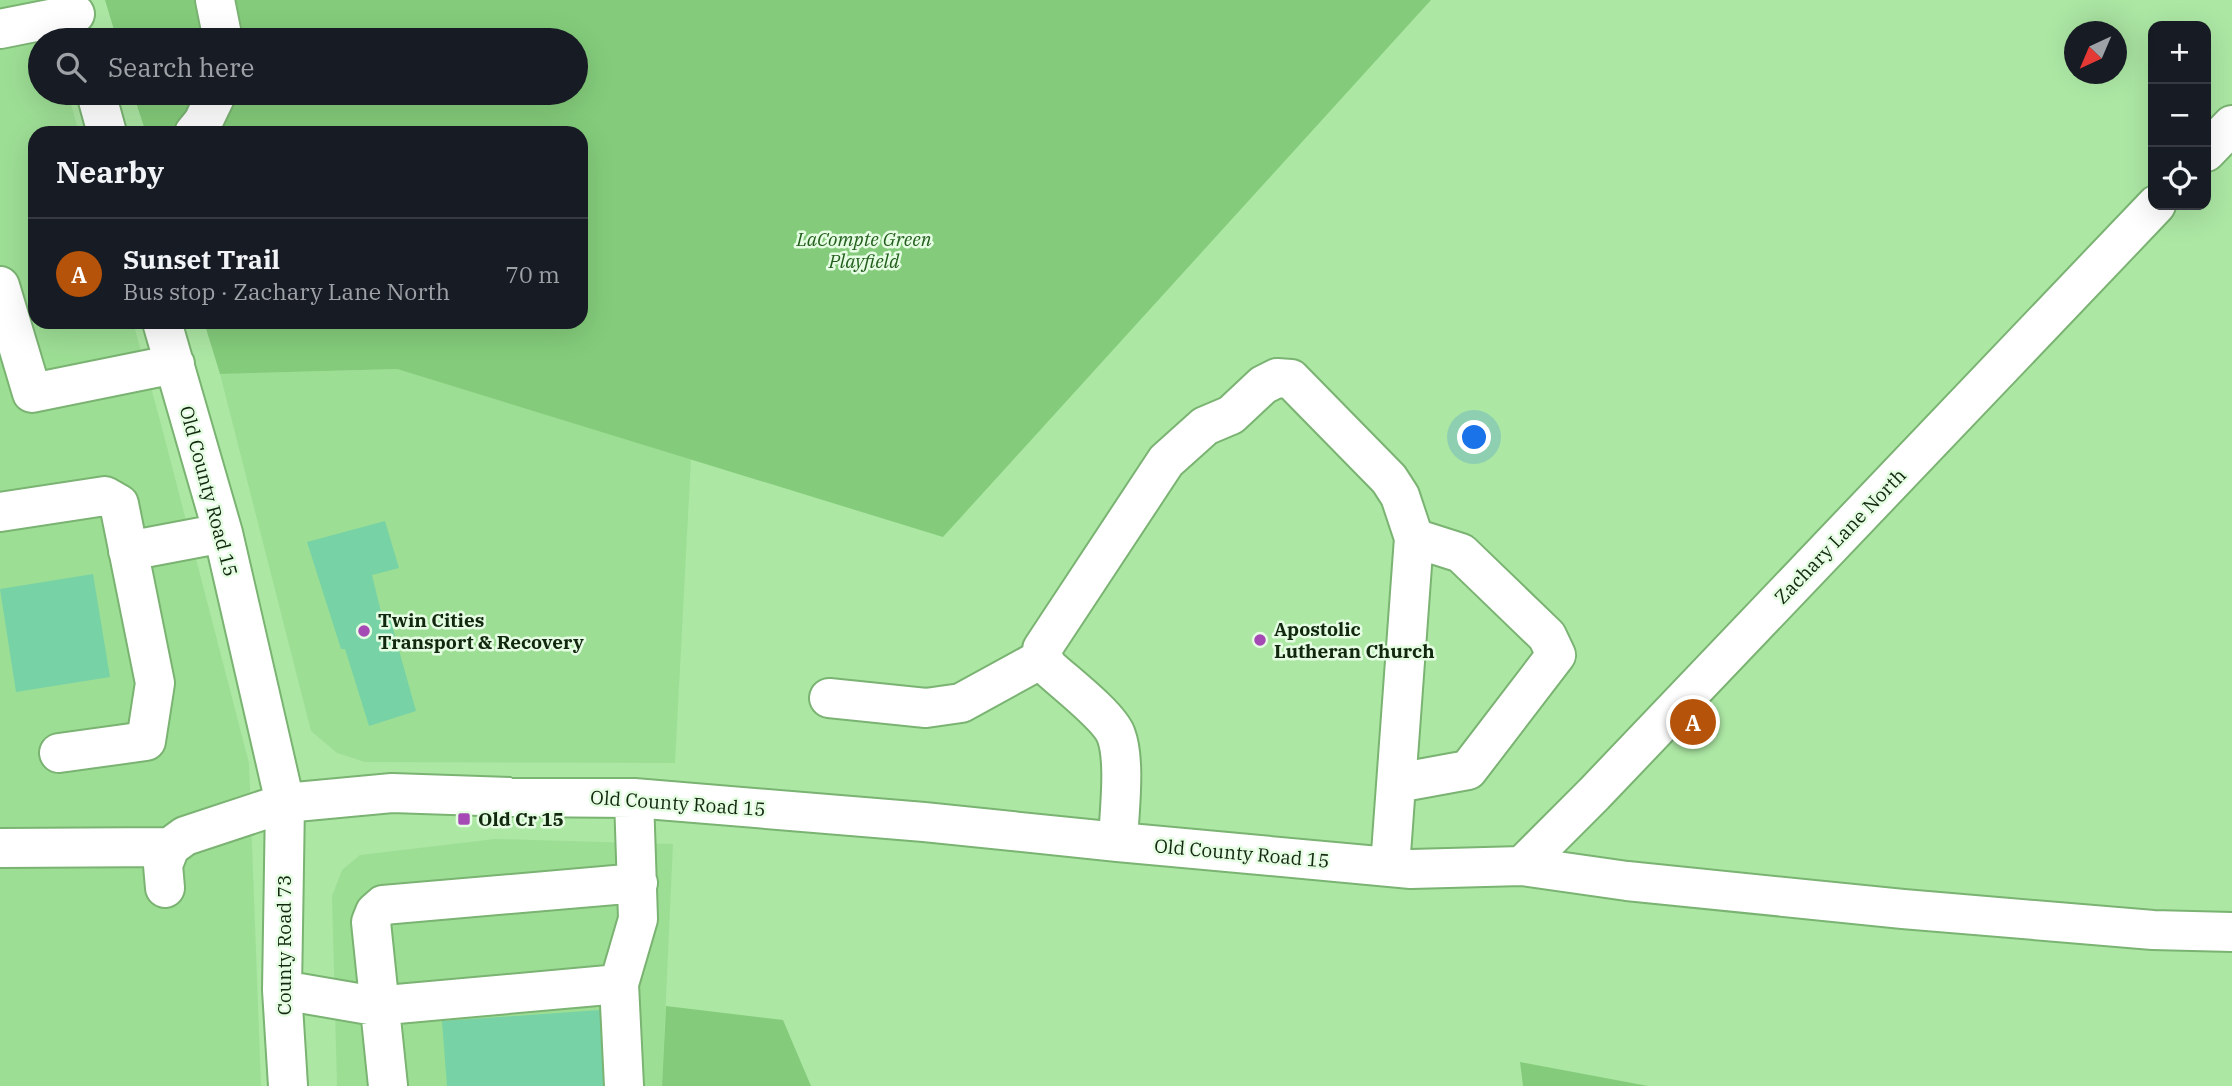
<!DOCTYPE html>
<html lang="en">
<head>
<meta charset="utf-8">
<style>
  body { margin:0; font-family:"IBM Plex Serif",serif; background:#242831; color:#f1f3f6 }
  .controls { position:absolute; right:21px; top:21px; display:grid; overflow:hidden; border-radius:14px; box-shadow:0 7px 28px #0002 }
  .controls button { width:63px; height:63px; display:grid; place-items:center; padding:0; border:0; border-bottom:2px solid #363941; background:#171b24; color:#f1f3f6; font:35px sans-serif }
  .compass { position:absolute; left:2064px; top:21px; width:63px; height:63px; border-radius:50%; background:#171b24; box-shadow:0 7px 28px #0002; rotate:224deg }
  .you { position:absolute; left:1475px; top:438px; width:24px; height:24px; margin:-18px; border:5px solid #fff; border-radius:50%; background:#1a73e8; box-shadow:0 0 0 10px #1a73e833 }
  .badge { display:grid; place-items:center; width:46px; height:46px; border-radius:50%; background:#b45309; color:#fff; font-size:23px; font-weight:700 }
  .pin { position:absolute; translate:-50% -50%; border:4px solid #fff; box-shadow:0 2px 7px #0006 }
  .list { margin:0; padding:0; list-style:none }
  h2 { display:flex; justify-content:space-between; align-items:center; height:91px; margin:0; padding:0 28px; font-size:30px }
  h2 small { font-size:23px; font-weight:400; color:#9ea1a6 }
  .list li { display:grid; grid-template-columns:46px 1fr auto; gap:21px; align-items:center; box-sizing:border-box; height:112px; padding:0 28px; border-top:2px solid #363941 }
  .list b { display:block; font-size:26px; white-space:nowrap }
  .list p { margin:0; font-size:23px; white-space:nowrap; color:#9ea1a6 }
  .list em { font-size:23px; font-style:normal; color:#9ea1a6 }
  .icon { flex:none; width:38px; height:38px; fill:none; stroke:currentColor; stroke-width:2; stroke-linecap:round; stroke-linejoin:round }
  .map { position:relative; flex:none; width:2232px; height:1086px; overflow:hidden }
  .search { position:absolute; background:#171b24; box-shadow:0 7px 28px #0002; left:28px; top:28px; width:560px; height:77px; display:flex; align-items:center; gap:18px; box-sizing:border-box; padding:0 24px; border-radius:38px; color:#9ea1a6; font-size:26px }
  .panel { position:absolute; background:#171b24; box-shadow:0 7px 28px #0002; left:28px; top:126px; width:560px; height:203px; border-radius:21px }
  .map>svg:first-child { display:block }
  .built { fill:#9dde95 }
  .green { fill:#84cc7b }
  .building { fill:#77d2a6 }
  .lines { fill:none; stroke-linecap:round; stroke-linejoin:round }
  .minor-casing { stroke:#7ab372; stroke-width:42 }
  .minor { stroke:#fff; stroke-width:38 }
  .poi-dot { fill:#a54ab5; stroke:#e5fde2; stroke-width:2.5 }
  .labels { text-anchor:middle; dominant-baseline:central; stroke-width:5; stroke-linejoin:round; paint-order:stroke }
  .park-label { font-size:19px; font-style:italic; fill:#215d1b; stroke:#e5fde2 }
  .street-label { font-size:19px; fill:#11280e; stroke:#e5fde2 }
  .poi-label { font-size:19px; font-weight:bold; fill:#11280e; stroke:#e5fde2; text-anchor:start }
</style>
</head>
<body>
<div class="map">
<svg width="2232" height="1086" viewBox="0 0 2232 1086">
  <rect width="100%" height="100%" fill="#ace7a4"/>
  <path class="built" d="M0 0H42L53 40H40V93H68L79 133H35V322H133L161 424 249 763 261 1086H0Z
    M397 369 691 459 675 763 365 762 337 753 311 731 220 374Z
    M495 839 673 844 662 1086H337L332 896 342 870 360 855Z"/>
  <path class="green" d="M105 0H1431L943 537 397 369 220 374 204 322H581V133H146L133 93H576V40H117Z
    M666 1006 783 1020 811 1086H662Z
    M1520 1062 1648 1086H1523Z"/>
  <path class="building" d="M385 521 399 568 372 575 381 612 388 611 416 711 369 726 345 649H341L307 542Z
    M93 574 110 677 16 692 0 589Z
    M600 1010 606 1086H447L442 1021Z"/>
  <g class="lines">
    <g class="minor-casing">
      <path id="minor" d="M215 0 223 40
        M0 29 75 14
        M96 93 107 133
        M194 133 203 122 217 93
        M2206 152 2232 125
        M0 286 32 393 175 364
        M162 322 223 533 285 803 282 990 288 1086
        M0 512 105 496 119 504 155 683 146 741 59 753
        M128 551 223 533
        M829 698 926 708 961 703 1043 658
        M1397 783 1468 770 1556 655 1547 636 1461 553 1414 538
        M1118 842C1119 814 1126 761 1116 735 1109 716 1064 682 1048 667L1043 658 1042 649 1166 461 1205 426 1231 415 1263 385 1277 378 1291 379 1389 479 1400 496 1414 538 1390 867
        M0 848 170 847
        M1522 866 1594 794 2156 205
        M165 888 163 865 170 847 185 836 285 803 392 793 511 797 634 798 924 822 1118 842 1411 869 1522 866 1627 881 1903 909 2153 930 2232 932
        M282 990 375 1006 619 984
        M388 1086 371 922 375 912 383 905 638 883
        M624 1086 619 984 638 919 634 798"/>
    </g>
    <use href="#minor" class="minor"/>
  </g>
  <g class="poi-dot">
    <circle cx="364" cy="631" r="7"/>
    <circle cx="1260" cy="640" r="7"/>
    <rect x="457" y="812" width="14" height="14" rx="3.5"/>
  </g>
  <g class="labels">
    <g class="park-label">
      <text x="864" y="239">LaCompte Green<tspan x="864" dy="22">Playfield</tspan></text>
    </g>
    <g class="street-label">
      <text transform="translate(209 491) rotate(75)">Old County Road 15</text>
      <text transform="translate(1840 536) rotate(-46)">Zachary Lane North</text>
      <text transform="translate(678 803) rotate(4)">Old County Road 15</text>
      <text transform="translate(1242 853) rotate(5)">Old County Road 15</text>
      <text transform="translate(284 945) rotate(-90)">County Road 73</text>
    </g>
    <g class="poi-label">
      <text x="378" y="620">Twin Cities<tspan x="378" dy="22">Transport &amp; Recovery</tspan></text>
      <text x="1274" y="629">Apostolic<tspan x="1274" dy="22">Lutheran Church</tspan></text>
      <text x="478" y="819">Old Cr 15</text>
    </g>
  </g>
</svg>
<div class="controls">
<button>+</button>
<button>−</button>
<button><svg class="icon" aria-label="locate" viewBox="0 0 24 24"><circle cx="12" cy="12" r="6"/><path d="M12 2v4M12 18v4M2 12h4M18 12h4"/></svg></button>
</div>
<svg class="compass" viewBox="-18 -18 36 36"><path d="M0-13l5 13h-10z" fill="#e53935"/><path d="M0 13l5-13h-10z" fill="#9ea1a6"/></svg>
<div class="you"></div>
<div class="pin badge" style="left:1693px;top:722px">A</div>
<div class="search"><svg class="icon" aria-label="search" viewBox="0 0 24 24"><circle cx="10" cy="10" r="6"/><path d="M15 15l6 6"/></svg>Search here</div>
<section class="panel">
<h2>Nearby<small></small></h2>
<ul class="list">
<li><span class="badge">A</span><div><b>Sunset Trail</b><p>Bus stop · Zachary Lane North</p></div><em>70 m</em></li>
</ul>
</section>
</div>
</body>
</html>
